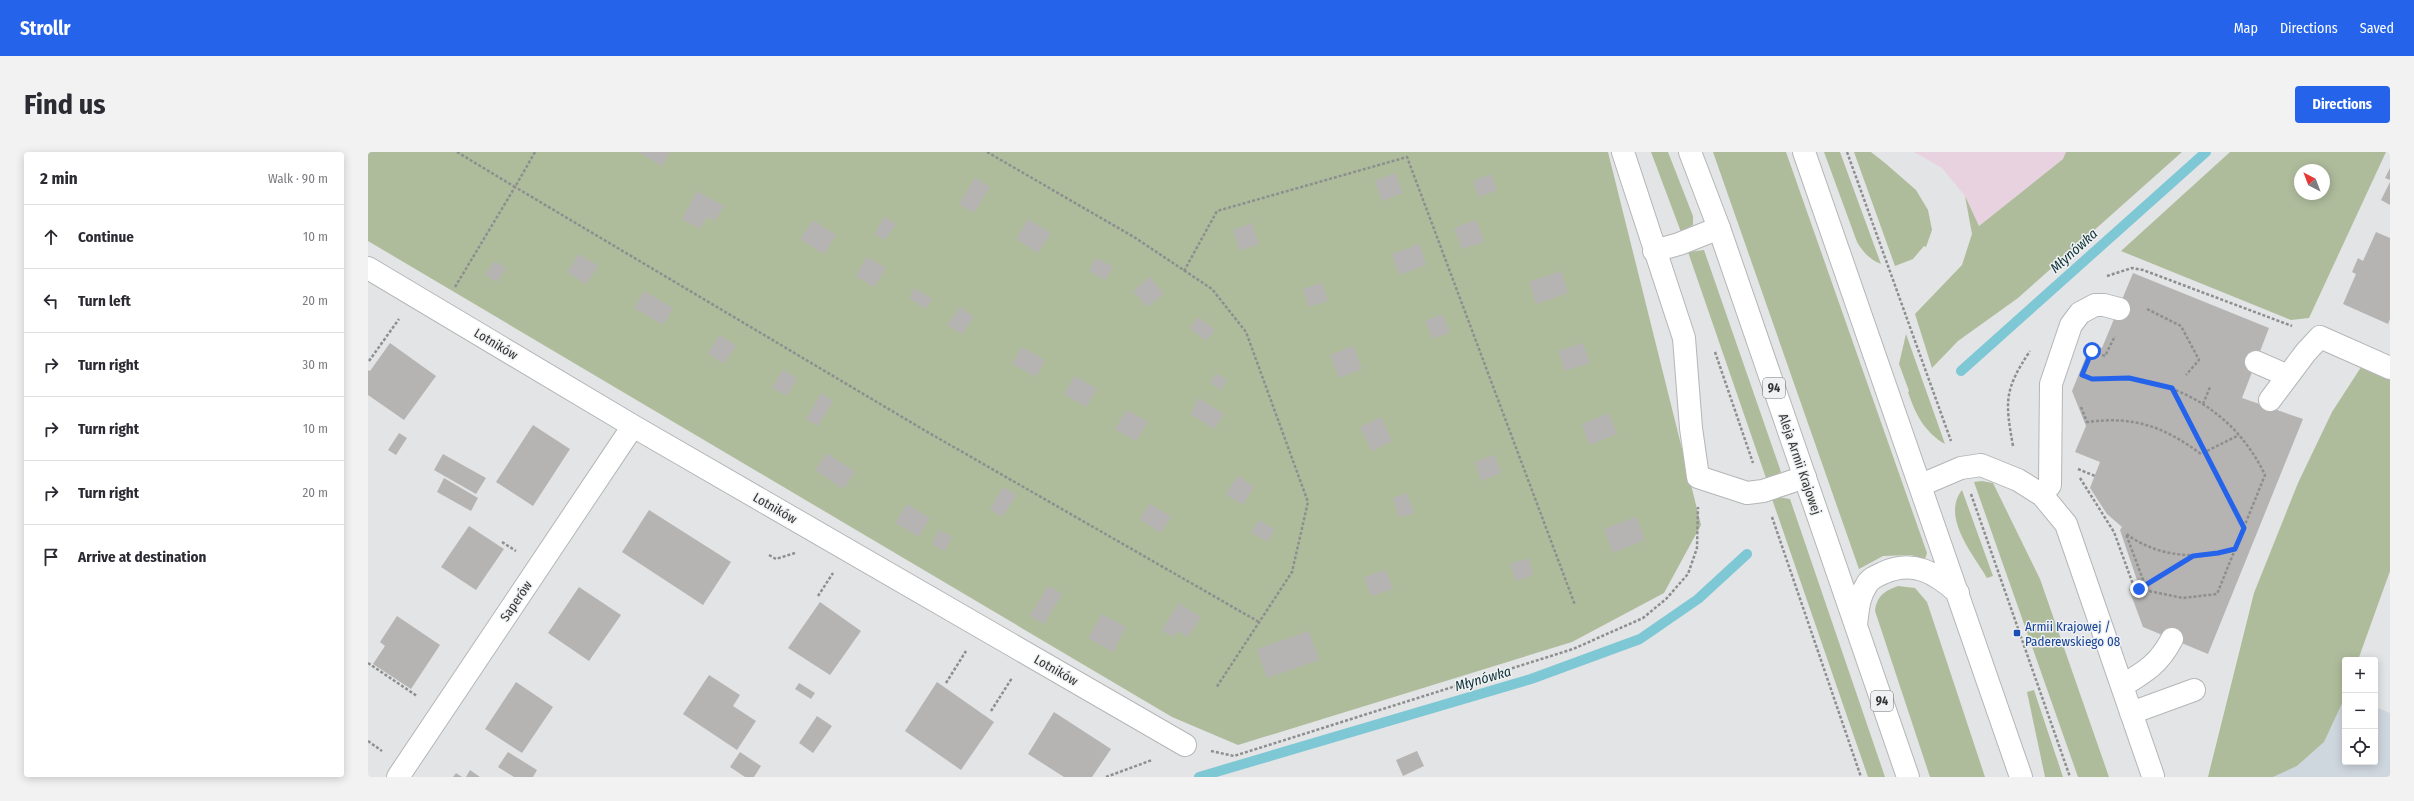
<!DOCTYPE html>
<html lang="en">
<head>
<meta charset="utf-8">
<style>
  body { margin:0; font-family:"Fira Sans Condensed",sans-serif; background:#f2f2f3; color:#2b2b33 }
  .controls { position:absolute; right:12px; bottom:12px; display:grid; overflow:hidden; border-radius:4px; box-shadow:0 2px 10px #0003 }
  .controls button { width:36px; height:36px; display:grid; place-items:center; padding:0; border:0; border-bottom:1px solid #e1e1e2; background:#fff; color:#2b2b33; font:20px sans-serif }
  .compass { position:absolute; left:1926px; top:12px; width:36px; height:36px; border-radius:50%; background:#fff; box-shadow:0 2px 10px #0003; rotate:318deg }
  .stop { position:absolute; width:12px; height:12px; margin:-9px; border:3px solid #2563eb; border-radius:50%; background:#fff }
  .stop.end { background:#2563eb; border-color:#fff; box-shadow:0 1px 4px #0008 }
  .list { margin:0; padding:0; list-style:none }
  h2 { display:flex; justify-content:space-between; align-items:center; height:52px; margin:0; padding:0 16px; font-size:17px }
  h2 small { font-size:13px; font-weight:400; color:#7c7c81 }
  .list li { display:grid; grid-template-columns:26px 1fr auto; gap:12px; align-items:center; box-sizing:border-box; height:64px; padding:0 16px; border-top:1px solid #e1e1e2 }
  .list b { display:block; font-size:15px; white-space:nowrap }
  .list em { font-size:13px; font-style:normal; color:#7c7c81 }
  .icon { flex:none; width:22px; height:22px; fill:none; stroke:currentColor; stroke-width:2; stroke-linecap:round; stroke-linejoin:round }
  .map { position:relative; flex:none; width:2022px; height:625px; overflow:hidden; border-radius:4px }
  header { display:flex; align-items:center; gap:24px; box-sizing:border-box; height:56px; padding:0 20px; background:#2563eb; color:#fff }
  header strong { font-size:19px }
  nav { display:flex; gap:22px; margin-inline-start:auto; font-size:14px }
  .intro { display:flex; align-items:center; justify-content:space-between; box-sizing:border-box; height:96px; padding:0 24px }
  h1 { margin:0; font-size:28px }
  .button { padding:10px 18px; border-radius:4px; background:#2563eb; color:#fff; font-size:14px; font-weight:700 }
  main { display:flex; gap:24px; padding:0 24px }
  aside { flex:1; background:#fff; border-radius:4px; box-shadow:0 2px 10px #0003 }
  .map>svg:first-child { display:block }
  .commercial { fill:#e9d2df }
  .built { fill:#cfd7de }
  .green { fill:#afbc9c; fill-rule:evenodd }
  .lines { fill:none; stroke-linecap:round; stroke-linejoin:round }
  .stream { stroke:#7ec7d5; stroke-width:10 }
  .building { fill:#b6b4b3 }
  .minor-casing { stroke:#b4b6b7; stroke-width:24 }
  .major-casing { stroke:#b4b6b7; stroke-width:24 }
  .path { stroke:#8d8f8f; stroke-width:2.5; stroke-dasharray:3 2; stroke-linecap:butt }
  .minor { stroke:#fff; stroke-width:22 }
  .major { stroke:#fff; stroke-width:22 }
  .route { stroke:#2563eb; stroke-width:5 }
  .transit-dot { fill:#1a4fb4; stroke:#eff1f2; stroke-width:1.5 }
  .labels { text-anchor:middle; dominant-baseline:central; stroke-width:3; stroke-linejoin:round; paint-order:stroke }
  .shield { fill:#eff1f2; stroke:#6b6d6d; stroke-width:1 }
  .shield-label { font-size:12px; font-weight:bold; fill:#333434 }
  .street-label { font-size:13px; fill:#333434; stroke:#eff1f2 }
  .transit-label { font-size:13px; fill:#164399; stroke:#eff1f2; text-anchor:start }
  .water-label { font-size:14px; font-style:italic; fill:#0e3339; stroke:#eff1f2 }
</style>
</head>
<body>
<header>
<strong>Strollr</strong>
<nav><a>Map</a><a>Directions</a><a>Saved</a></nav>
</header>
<div class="intro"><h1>Find us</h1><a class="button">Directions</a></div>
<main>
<aside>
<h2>2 min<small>Walk · 90 m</small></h2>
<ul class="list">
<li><svg class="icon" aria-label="ahead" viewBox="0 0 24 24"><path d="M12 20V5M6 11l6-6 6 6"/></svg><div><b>Continue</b></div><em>10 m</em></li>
<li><svg class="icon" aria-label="left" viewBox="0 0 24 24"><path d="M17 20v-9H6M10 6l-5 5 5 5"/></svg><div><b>Turn left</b></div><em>20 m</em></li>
<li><svg class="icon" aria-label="right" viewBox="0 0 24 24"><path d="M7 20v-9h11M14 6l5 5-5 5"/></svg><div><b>Turn right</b></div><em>30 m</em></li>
<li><svg class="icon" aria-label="right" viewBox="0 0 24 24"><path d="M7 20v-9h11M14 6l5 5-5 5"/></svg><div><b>Turn right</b></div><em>10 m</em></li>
<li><svg class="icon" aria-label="right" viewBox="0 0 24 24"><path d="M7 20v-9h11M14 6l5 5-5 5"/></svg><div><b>Turn right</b></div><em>20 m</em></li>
<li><svg class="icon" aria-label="arrive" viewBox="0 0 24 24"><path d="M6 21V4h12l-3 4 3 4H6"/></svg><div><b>Arrive at destination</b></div></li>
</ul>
</aside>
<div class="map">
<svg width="2022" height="625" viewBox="0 0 2022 625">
  <rect width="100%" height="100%" fill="#e2e4e5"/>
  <path class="commercial" d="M1546 0H1698L1695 7 1611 74 1597 44 1574 16Z"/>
  <path class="built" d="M1977 545V610H2007V555L2022 561V625H1905L1929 614 1956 590Z"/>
  <path class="green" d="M0 0H1240L1333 373 1296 441 1204 490 870 593 804 565 0 89Z
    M1283 0H1300L1325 64V73L1313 80Z
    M1345 0H1418L1559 401 1557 407 1543 403 1515 404 1491 417Z
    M1456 0H1472L1513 112C1502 108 1495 100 1489 90Z
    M1486 0H1503L1517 11 1548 38 1560 58 1564 78 1558 95 1556 94 1545 107 1527 114Z
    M1698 0H1814L1650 146 1590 189 1564 216 1547 162 1594 113 1604 82 1597 44 1611 74 1695 7Z
    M1862 0H2018L1941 166 1923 168 1753 99ZM1932 18H1956V42H1932Z
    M1336 98 1413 320 1399 329 1320 100Z
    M1538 182 1577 292C1556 280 1547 261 1540 240L1541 239 1531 212Z
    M1997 209 2022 225V419L1990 508H1977V545L1956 590 1929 614 1905 625H1840L1886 441 1930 331 1964 260Z
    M1614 329 1625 331 1672 427 1741 625H1710L1606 330Z
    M1594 338 1625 424 1619 426C1605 402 1573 365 1594 338Z
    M1403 344 1422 347 1517 625H1500Z
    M1530 434 1547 436 1559 450 1617 625H1562L1507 459C1509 444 1516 439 1530 434Z
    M1666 538 1695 625H1677L1659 540Z"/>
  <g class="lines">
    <path class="stream" d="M1593 219 1838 0
      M831 625 1163 527 1272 487 1330 447 1379 402"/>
  </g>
  <path class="building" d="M270 0H302L294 14Z
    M2022 16V28L2017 26Z
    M1027 21 1035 41 1014 49 1007 29Z
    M1123 22 1129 38 1111 45 1105 29Z
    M607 26 622 35 606 61 591 52Z
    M2022 30V53L2013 48Z
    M329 39 356 54 347 69 339 65 332 77 314 67Z
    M516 65 528 72 517 88 507 82Z
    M660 67 683 81 670 101 648 87Z
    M445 68 468 83 456 102 432 87Z
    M1108 68 1116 90 1094 97 1086 76Z
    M884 71 891 92 872 99 865 78Z
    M2008 80 2022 86V167L2020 172 1975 152 1988 122 1984 120 1990 106 1995 109Z
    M1052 92 1058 113 1031 123 1024 102Z
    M211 102 230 114 218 132 199 120Z
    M499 105 518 116 506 135 488 124Z
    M728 106 745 115 737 128 721 119Z
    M126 109 138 116 129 130 117 123Z
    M1193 119 1200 141 1168 152 1161 130Z
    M1765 121 1901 176 1874 246 1935 267 1840 502 1775 475 1761 437 1771 434 1752 378 1754 375 1739 362 1722 336 1732 310 1707 300 1718 274 1704 239 1723 192 1734 196Z
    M782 125 796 142 779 155 765 139Z
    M954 131 960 149 941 155 935 137Z
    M547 136 564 147 558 157 541 146Z
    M276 139 305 156 295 173 266 156Z
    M592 155 606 165 594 182 579 173Z
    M1074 162 1082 180 1065 187 1057 169Z
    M830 165 847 178 838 189 822 176Z
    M352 183 368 194 356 212 340 201Z
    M22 191 68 224 36 268 0 243V218L2 219Z
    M1215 191 1222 211 1197 219 1190 199Z
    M985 194 994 217 971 226 962 203Z
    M654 195 677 208 668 225 644 212Z
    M415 218 429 226 419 244 404 236Z
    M848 221 859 228 853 238 842 231Z
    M707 224 729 237 718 255 696 242Z
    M453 241 465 249 450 274 438 267Z
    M831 246 856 262 846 277 822 262Z
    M759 258 780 270 768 289 747 277Z
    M1241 261 1249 282 1221 293 1214 272Z
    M1013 265 1024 289 1004 299 992 275Z
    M165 273 202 297 165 354 128 330Z
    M31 281 39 286 28 303 20 298Z
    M459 301 487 320 475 337 447 318Z
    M75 302 118 326 108 342 66 318Z
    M1127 303 1133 321 1113 329 1107 310Z
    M870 324 886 335 875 353 858 342Z
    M76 326 110 346 103 359 69 340Z
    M635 335 649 343 634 365 622 357Z
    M1039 341 1046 361 1031 365 1025 346Z
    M782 351 803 365 792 381 772 367Z
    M539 352 562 366 550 385 527 371Z
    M281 358 363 410 335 453 254 400Z
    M1268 365 1277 388 1245 401 1236 377Z
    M891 368 907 378 899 390 883 380Z
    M101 374 136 397 108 438 73 415Z
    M571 378 584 385 577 399 564 392Z
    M1160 406 1165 423 1148 429 1142 412Z
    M1018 418 1025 437 1003 444 996 425Z
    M680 434 694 442 676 472 662 464Z
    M211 435 253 463 221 509 180 481Z
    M452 450 493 479 462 523 420 496Z
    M811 451 833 465 820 485 810 479 805 485 794 478Z
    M734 462 758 475 745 500 720 486Z
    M29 464 72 493 43 537 5 512 17 494 12 490Z
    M941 479 951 508 899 526 889 497Z
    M341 523 372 543 365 554 388 569 369 598 315 562Z
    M148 530 185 555 154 601 117 577Z
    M569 530 626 570 593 618 537 579Z
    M431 531 447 541 443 547 427 537Z
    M686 560 743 597 724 625H696L660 602Z
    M449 564 464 574 445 601 431 591Z
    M1049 599 1056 614 1035 624 1028 608Z
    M140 600 169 618 165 625H146L130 615Z
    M372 600 393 614 386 625H377L362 615Z
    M102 618 112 625H98Z
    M88 621 94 625H85Z"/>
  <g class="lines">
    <g class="minor-casing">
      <path id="minor" d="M1255 0 1316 186 1323 276 1330 325 1379 341 1395 339 1437 325
        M1286 99 1311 92 1351 76
        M0 116 265 274 817 593
        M1888 210 1920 224
        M1902 248 1938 200 1952 185 2022 216
        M1553 333 1593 316 1613 313 1650 328 1674 343 1698 372 1785 624
        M1674 343 1682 333 1683 232 1703 173 1712 161 1727 153H1736L1751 157
        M1754 534C1777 520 1791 512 1804 487
        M1763 561 1826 538
        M30 625 265 274"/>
    </g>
    <g class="major-casing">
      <path id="major" d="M1322 0 1351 76 1540 625
        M1436 0 1653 625
        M1488 472C1490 459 1490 446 1498 434 1501 427 1508 424 1515 421 1545 407 1568 421 1590 441"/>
    </g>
    <path class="path" d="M89 0 147 35 167 0
      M619 0 766 85 844 137 878 180 940 350 924 420 848 536
      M1479 0 1583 289
      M816 119 849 59 1039 5 1207 453
      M1739 124 1764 116 1775 118 1924 174
      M87 135 147 35 556 278 891 470
      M1779 157 1813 174 1831 208 1818 223
      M1725 199 1737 204 1747 184
      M1347 200 1385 311
      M1 209 31 167
      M1715 223C1730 230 1747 224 1764 226 1822 235 1871 268 1897 323L1849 442 1815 446 1771 437
      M1804 236 1875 375
      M1835 252 1842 235
      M1713 255 1719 270C1766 264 1795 274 1833 302L1871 283
      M1645 294C1637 249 1636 238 1662 199
      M1710 317 1727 324
      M1712 326 1746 380 1766 435 1771 437 1825 404
      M1603 342 1702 625
      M1404 365 1493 625
      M134 390 148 399
      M401 403 408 407 427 401
      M1777 433 1758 382C1790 405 1829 408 1867 397
      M450 444 465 421
      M0 511 49 544
      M578 531 598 499
      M623 559 644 526
      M0 589 14 599
      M843 599 866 604 1205 497 1275 466 1298 447 1320 422 1329 396 1330 355
      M738 625 784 608"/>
    <use href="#minor" class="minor"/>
    <use href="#major" class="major"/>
  </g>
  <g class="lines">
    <path class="route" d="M1724 199 1714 223 1724 227 1761 226 1804 236 1876 376 1867 397 1850 401 1825 404 1771 437"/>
  </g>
  <rect class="transit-dot" x="1645" y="477" width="8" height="8" rx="2"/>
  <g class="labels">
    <g class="shield">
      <rect x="1395" y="226" width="22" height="20" rx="3"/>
      <rect x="1503" y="539" width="22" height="20" rx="3"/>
    </g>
    <g class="shield-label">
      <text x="1406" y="236">94</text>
      <text x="1514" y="549">94</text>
    </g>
    <g class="street-label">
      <text transform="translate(128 192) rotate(31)">Lotników</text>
      <text transform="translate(1432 312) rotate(71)">Aleja Armii Krajowej</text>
      <text transform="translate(407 356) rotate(30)">Lotników</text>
      <text transform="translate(148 449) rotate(-56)">Saperów</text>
      <text transform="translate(688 518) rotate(30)">Lotników</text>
    </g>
    <g class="transit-label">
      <text x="1657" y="474">Armii Krajowej /<tspan x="1657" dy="15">Paderewskiego 08</tspan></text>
    </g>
    <g class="water-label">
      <text transform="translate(1706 99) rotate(-42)">Młynówka</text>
      <text transform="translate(1115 527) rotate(-16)">Młynówka</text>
    </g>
  </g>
</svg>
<div class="controls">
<button>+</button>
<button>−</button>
<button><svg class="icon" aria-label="locate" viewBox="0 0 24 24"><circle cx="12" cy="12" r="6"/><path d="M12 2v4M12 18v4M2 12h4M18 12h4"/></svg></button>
</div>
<svg class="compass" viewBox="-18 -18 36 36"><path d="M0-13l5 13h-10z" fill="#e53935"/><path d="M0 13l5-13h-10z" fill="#7c7c81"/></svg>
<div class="stop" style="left:1724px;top:199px"></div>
<div class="stop end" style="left:1771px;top:437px"></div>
</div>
</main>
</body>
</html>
